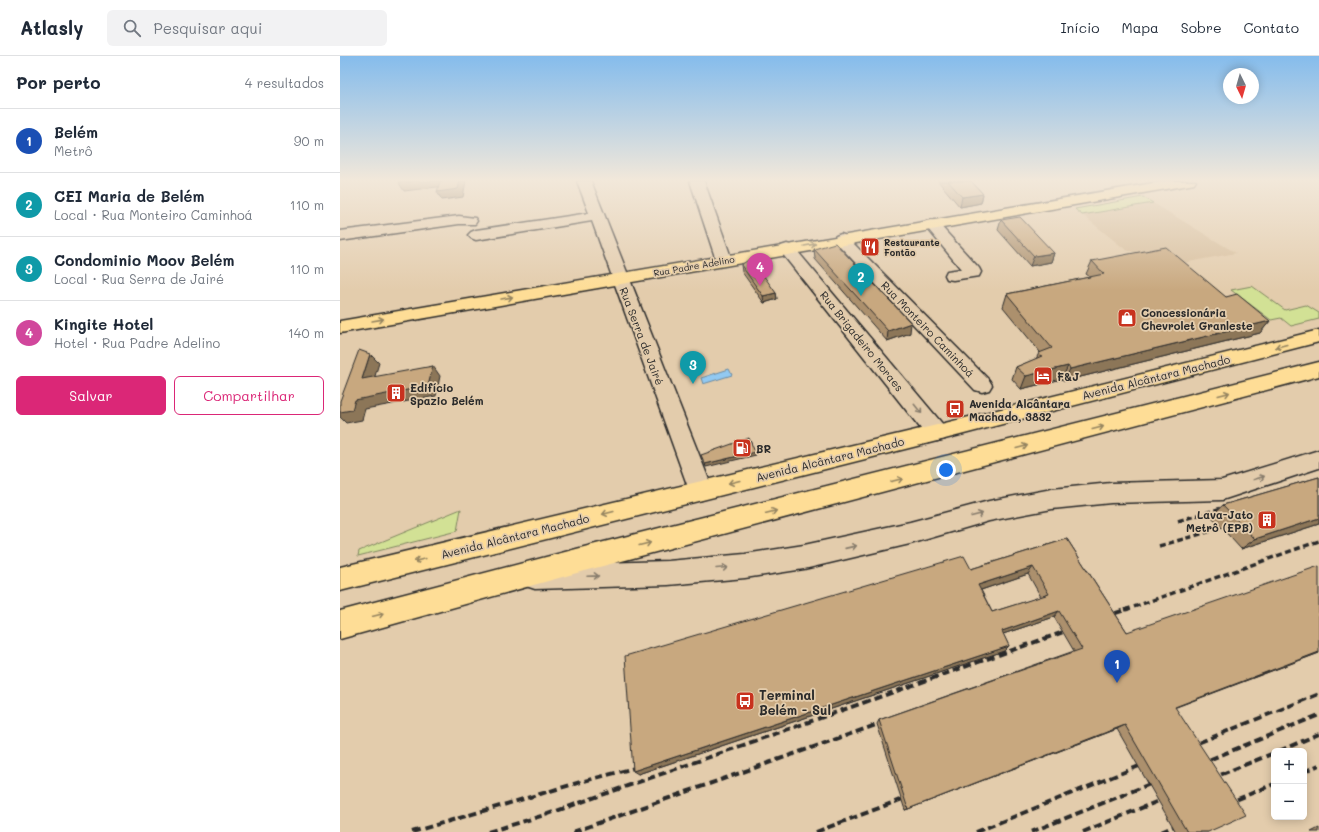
<!DOCTYPE html>
<html lang="pt">
<head>
<meta charset="utf-8">
<style>
  body { margin:0; font-family:Mali,sans-serif; background:#f2f2f3; color:#1f2937 }
  .controls { position:absolute; right:12px; bottom:12px; display:grid; overflow:hidden; border-radius:6px; box-shadow:0 2px 10px #0003 }
  .controls button { width:36px; height:36px; display:grid; place-items:center; padding:0; border:0; border-bottom:1px solid #e0e1e3; background:#fff; color:#1f2937; font:20px sans-serif }
  .compass { position:absolute; left:883px; top:12px; width:36px; height:36px; border-radius:50%; background:#fff; box-shadow:0 2px 10px #0003; rotate:175deg }
  .you { position:absolute; left:606px; top:414px; width:14px; height:14px; margin:-10px; border:3px solid #fff; border-radius:50%; background:#1a73e8; box-shadow:0 0 0 6px #1a73e833 }
  .badge { display:grid; place-items:center; width:26px; height:26px; border-radius:50%; background:#db2777; color:#fff; font-size:13px; font-weight:700 }
  .pin { position:absolute; translate:-50% -33px; filter:drop-shadow(0 1px 2px #0008) }
  .pin::after { content:''; position:absolute; top:21px; width:14px; height:12px; background:inherit; clip-path:polygon(0 0,100% 0,50% 100%) }
  .list { margin:0; padding:0; list-style:none }
  h2 { display:flex; justify-content:space-between; align-items:center; height:52px; margin:0; padding:0 16px; font-size:17px }
  h2 small { font-size:13px; font-weight:400; color:#747a83 }
  .list li { display:grid; grid-template-columns:26px 1fr auto; gap:12px; align-items:center; box-sizing:border-box; height:64px; padding:0 16px; border-top:1px solid #e0e1e3 }
  .list b { display:block; font-size:15px; white-space:nowrap }
  .list p { margin:0; font-size:13px; white-space:nowrap; color:#747a83 }
  .list em { font-size:13px; font-style:normal; color:#747a83 }
  .actions { display:flex; gap:8px; padding:12px 16px }
  .actions a { flex:1; padding:9px 0; border:1px solid #db2777; border-radius:6px; text-align:center; font-size:14px; color:#db2777 }
  .actions .main { background:#db2777; color:#fff }
  .icon { flex:none; width:22px; height:22px; fill:none; stroke:currentColor; stroke-width:2; stroke-linecap:round; stroke-linejoin:round }
  .map { position:relative; flex:none; width:979px; height:776px; overflow:hidden }
  header { display:flex; align-items:center; gap:24px; box-sizing:border-box; height:56px; padding:0 20px; background:#fff; border-bottom:1px solid #e0e1e3 }
  header strong { font-size:19px }
  nav { display:flex; gap:22px; margin-inline-start:auto; font-size:14px }
  .search { width:280px; height:36px; background:#f2f2f3; display:flex; align-items:center; gap:10px; box-sizing:border-box; padding:0 14px; border-radius:6px; color:#747a83; font-size:15px }
  main { display:flex }
  aside { flex:1; background:#fff }
  .map>svg:first-child { display:block }
  .built { fill:#d7be9c }
  .green { fill:#d2e195; stroke:#7e8660 }
  .water { fill:#92c9f1; stroke:#698aa2 }
  .lines { fill:none; stroke-linecap:round; stroke-linejoin:round }
  .minor-casing { stroke:#2b2b2b; stroke-width:3 }
  .major-casing { stroke:#2b2b2b; stroke-width:3 }
  .highway-casing { stroke:#2b2b2b; stroke-width:3 }
  .minor { fill:#e3ccac; fill-rule:evenodd }
  .major { fill:#fedd96; fill-rule:evenodd }
  .highway { fill:#fedd96; fill-rule:evenodd }
  .rail-far1 { stroke:#2b2b2b; stroke-width:3.5; stroke-dasharray:6 3.5; stroke-linecap:butt }
  .rail { stroke:#2b2b2b; stroke-width:4; stroke-dasharray:8 4; stroke-linecap:butt }
  .wall { fill:#ac906d; stroke:#2b2b2b; fill-rule:evenodd }
  .shaded-wall { fill:#8c7659; stroke:#2b2b2b }
  .building { fill:#c8a87f; stroke:#2b2b2b; fill-rule:evenodd }
  .oneway { stroke:#948460 }
  .oneway2 { stroke:#877c6c }
  .labels { text-anchor:middle; dominant-baseline:central; stroke-width:3.5; stroke-linejoin:round; paint-order:stroke }
  .far-poi-label { font-size:9px; font-weight:bold; fill:#2b2b2b; stroke:#e3ccac; text-anchor:start }
  .far-street-label { font-size:9px; fill:#2b2b2b; stroke:#e3ccac }
  .poi-label { font-size:11px; font-weight:bold; fill:#2b2b2b; stroke:#e3ccac; text-anchor:start }
  .street-label { font-size:11px; fill:#2b2b2b; stroke:#e3ccac }
  .near-poi-label { font-size:13px; font-weight:bold; fill:#2b2b2b; stroke:#e3ccac; text-anchor:start }
</style>
</head>
<body>
<header>
<strong>Atlasly</strong>
<div class="search"><svg class="icon" aria-label="search" viewBox="0 0 24 24"><circle cx="10" cy="10" r="6"/><path d="M15 15l6 6"/></svg>Pesquisar aqui</div>
<nav><a>Início</a><a>Mapa</a><a>Sobre</a><a>Contato</a></nav>
</header>
<main>
<aside>
<h2>Por perto<small>4 resultados</small></h2>
<ul class="list">
<li><span class="badge" style="background:#1a4fb4">1</span><div><b>Belém</b><p>Metrô</p></div><em>90 m</em></li>
<li><span class="badge" style="background:#0f9aa8">2</span><div><b>CEI Maria de Belém</b><p>Local · Rua Monteiro Caminhoá</p></div><em>110 m</em></li>
<li><span class="badge" style="background:#0f9aa8">3</span><div><b>Condominio Moov Belém</b><p>Local · Rua Serra de Jairé</p></div><em>110 m</em></li>
<li><span class="badge" style="background:#d1479c">4</span><div><b>Kingite Hotel</b><p>Hotel · Rua Padre Adelino</p></div><em>140 m</em></li>
</ul>
<div class="actions"><a class="main">Salvar</a><a>Compartilhar</a></div>
</aside>
<div class="map">
<svg width="979" height="776" viewBox="0 0 979 776">
  <rect width="100%" height="100%" fill="#e3ccac"/>
  <filter id="ink" filterUnits="userSpaceOnUse"><feTurbulence type="fractalNoise" baseFrequency=".025" numOctaves="2"/><feDisplacementMap in="SourceGraphic" scale="8" xChannelSelector="R" yChannelSelector="G"/><feConvolveMatrix kernelMatrix="1 2 1 2 8 2 1 2 1" color-interpolation-filters="sRGB"/></filter>
  <g filter="url(#ink)">
    <path class="built" d="M803 141 896 197 827 210 808 200 786 194 735 153Z"/>
    <path class="green" d="M803 141 813 147 742 159 735 153Z
      M912 230 945 254 966 249 979 257V263L951 270 941 262 931 264 891 234Z
      M121 453 117 475 18 500 19 495Z"/>
    <path class="water" d="M389 313 392 319 363 328 361 322Z"/>
    <g class="lines">
      <g class="minor-casing">
        <path id="minor" d="M237 125H251L373 434 369 441 361 444 353 441 349 434 252 165 136 184 131 182 128 179 131 176 136 174 249 157Z
          M350 125H364L392 204 390 207 384 209 378 207 376 204Z
          M119 160 135 162 137 165 135 168H119L0 185V175Z
          M591 164 596 165 639 212 641 216 639 220 613 224 607 223 605 219 607 215 621 213 584 168 586 165Z
          M501 178 506 180 649 324 652 329 649 334 642 336 635 334 496 186 493 183 496 180Z
          M447 188 453 190 605 371 608 377 605 383 597 385 589 383 441 196 439 193 441 190Z
          M979 394V412L882 444 771 447 712 453 649 465 570 488 464 513 405 522 328 529 195 533 186 530 182 521 186 512 195 509 328 505 405 498 464 489 570 466 649 445 712 433 771 427 882 424Z"/>
      </g>
      <g class="major-casing">
        <path id="major" d="M825 125H856L854 128 849 129 0 277V265Z"/>
      </g>
      <g class="highway-casing">
        <path id="highway" d="M979 274V286L597 385 0 535V511L597 369Z
          M979 306V320L244 515 0 583V555L244 491Z"/>
      </g>
      <use href="#minor" class="minor"/>
      <use href="#major" class="major"/>
      <use href="#highway" class="highway"/>
      <path class="rail-far1" d="M838 465 888 450
        M819 490 892 469
        M785 554 979 485"/>
      <path class="rail" d="M764 561 788 553
        M848 691 979 638
        M939 695 979 678
        M859 708 979 659
        M964 716 979 709
        M870 723 934 697
        M886 748 934 728
        M72 776 244 725 302 710
        M148 776 208 758 732 573
        M233 776 547 665
        M476 776 573 739
        M636 776 809 706
        M691 776 820 724
        M743 776 828 741
        M821 776 844 766"/>
    </g>
    <path class="wall" d="M598 125H631L643 138 641 147 620 151Z
      M661 164 714 197 711 206 690 210 658 174Z
      M474 193 570 277 547 285 475 203Z
      M752 205 886 241 930 265 920 277 724 325 722 323 681 333 672 323 676 311 696 303 699 297 700 296 663 251 667 238 750 221 746 218Z
      M401 209 436 237 437 243 424 247 402 216Z
      M979 421V468L901 493 871 460 883 449Z
      M727 483 787 576 979 597 835 651 868 776H836L777 673 565 754 537 668 539 664 734 595 714 561 663 578 669 590 664 595 298 718 631 513ZM688 518 701 541 652 556 641 534Z
      M979 772V776H971Z"/>
    <path class="shaded-wall" d="M77 125H102L105 130 64 135 59 127Z
      M120 125H126L123 141 102 144 97 136Z
      M643 138 641 147 620 151 622 141Z
      M714 197 711 206 690 210 694 200Z
      M436 237 437 243 424 247 423 240Z
      M930 265 920 277 724 325 730 313Z
      M571 267 570 277 547 285 548 275Z
      M30 298 39 307 31 333 22 323Z
      M93 310 100 320 96 340 25 353 22 364 6 367 0 361V356L15 344Z
      M728 310 722 323 681 333 686 320Z
      M415 396 416 399 366 411 365 408Z
      M979 462V468L901 493 915 483Z
      M693 511 688 518 635 536 638 529Z
      M719 555 714 561 657 580 662 575Z
      M669 590 664 595 298 718 293 715Z
      M979 596V597L826 655 835 651Z
      M785 669 777 673 565 754 568 753Z"/>
    <path class="building" d="M60 125H77L59 127Z
      M100 125H120L118 133 97 136Z
      M608 125H631L643 138 622 141Z
      M680 161 714 197 694 200 661 164Z
      M495 187 571 267 548 275 474 193Z
      M826 191 886 241 897 238 930 265 730 313 728 310 686 320 676 311 702 300 699 297 712 292 667 238 764 218 752 205Z
      M411 202 436 237 423 240 401 209Z
      M19 294 30 298 22 323 93 310 88 330 15 344 12 354 0 356V345Z
      M409 382 415 396 365 408 361 399Z
      M979 421V462L915 483 883 449Z
      M727 483 787 576 979 510V596L835 651 906 759 868 776H847L785 669 568 753 539 664 742 593 719 555 662 575 669 590 293 715 285 600 624 500 631 513ZM693 511 709 538 652 556 638 529Z"/>
    <defs><path id="oneway-shaft" d="M-6 0H5M1.5-3L5.5 0L1.5 3" fill="none" stroke-width="1.6" stroke-linecap="round" stroke-linejoin="round"/></defs>
    <g class="oneway">
      <use href="#oneway-shaft" transform="translate(470 189) rotate(-10)"/>
      <use href="#oneway-shaft" transform="translate(167 242) rotate(-10)"/>
      <use href="#oneway-shaft" transform="translate(38 264) rotate(-10)"/>
      <use href="#oneway-shaft" transform="translate(941 290) rotate(166)"/>
      <use href="#oneway-shaft" transform="translate(884 338) rotate(-15)"/>
      <use href="#oneway-shaft" transform="translate(758 372) rotate(-15)"/>
      <use href="#oneway-shaft" transform="translate(682 391) rotate(-15)"/>
      <use href="#oneway-shaft" transform="translate(557 424) rotate(-14)"/>
      <use href="#oneway-shaft" transform="translate(394 426) rotate(166)"/>
      <use href="#oneway-shaft" transform="translate(431 456) rotate(-14)"/>
      <use href="#oneway-shaft" transform="translate(268 457) rotate(166)"/>
      <use href="#oneway-shaft" transform="translate(305 488) rotate(-14)"/>
      <use href="#oneway-shaft" transform="translate(80 504) rotate(166)"/>
      <use href="#oneway-shaft" transform="translate(38 559) rotate(-15)"/>
    </g>
    <g class="oneway2">
      <use href="#oneway-shaft" transform="translate(578 353) rotate(51)"/>
      <use href="#oneway-shaft" transform="translate(919 422) rotate(-18)"/>
      <use href="#oneway-shaft" transform="translate(637 459) rotate(-15)"/>
      <use href="#oneway-shaft" transform="translate(511 491) rotate(-13)"/>
      <use href="#oneway-shaft" transform="translate(382 512) rotate(-5)"/>
      <use href="#oneway-shaft" transform="translate(253 520) rotate(-2)"/>
    </g>
  </g>
  <linearGradient id="sky" x2="0" y2="1"><stop stop-color="#85bcec"/><stop offset="0.53" stop-color="#f2e8da"/><stop offset="1" stop-color="#f2e8da" stop-opacity="0"/></linearGradient>
  <rect width="979" height="234" fill="url(#sky)"/>
  <defs>
    <g id="restaurant-square" transform="scale(1)"><rect x="-9" y="-9" width="18" height="18" rx="4" fill="#c8321e" stroke="#e3ccac"/><path d="M-5-6h1v4h1v-4h1v4h1v-4h1v5L-1.5 .5V6h-2V.5L-5-1ZM5-6V6H3V1.5H1.5Q1.5-4 5-6Z" fill="#fff"/></g>
    <g id="shop-square" transform="scale(1)"><rect x="-9" y="-9" width="18" height="18" rx="4" fill="#c8321e" stroke="#e3ccac"/><path d="M-5-2.5h2.3a2.7 3.5 0 0 1 5.4 0H5L5.5 6h-11ZM-1.5-2.5h3a1.5 2.3 0 0 0-3 0Z" fill="#fff"/></g>
    <g id="hotel-square" transform="scale(1)"><rect x="-9" y="-9" width="18" height="18" rx="4" fill="#c8321e" stroke="#e3ccac"/><path d="M-6-4.5h1.5V1H6V5H4.5V3h-9V5H-6ZM-4 0a1.8 1.8 0 1 1 3.6 0ZM.5 0V-2.5h3Q6-2.5 6 0Z" fill="#fff"/></g>
    <g id="building-square" transform="scale(1)"><rect x="-9" y="-9" width="18" height="18" rx="4" fill="#c8321e" stroke="#e3ccac"/><path d="M-4-6H4V6H1V3H-1V6H-4ZM-2.5-4.3h1.7v1.8h-1.7ZM.8-4.3h1.7v1.8H.8ZM-2.5-1h1.7V.8h-1.7ZM.8-1h1.7V.8H.8Z" fill="#fff"/></g>
    <g id="bus-square" transform="scale(1)"><rect x="-9" y="-9" width="18" height="18" rx="4" fill="#c8321e" stroke="#e3ccac"/><path d="M-5-6H5V4H4V6H2V4H-2V6H-4V4H-5ZM-3.5-4V0h7V-4ZM-3.5 1.2v1.5H-2V1.2ZM2 1.2v1.5H3.5V1.2Z" fill="#fff"/></g>
    <g id="fuel-square" transform="scale(1)"><rect x="-9" y="-9" width="18" height="18" rx="4" fill="#c8321e" stroke="#e3ccac"/><path d="M-5.5-6h7V0h2V4h1.3V-2.5L3-4.5l.8-.8L6-3V5H2.5V1h-1V6h-7ZM-4.2-4.7v3.2H.2V-4.7Z" fill="#fff"/></g>
  </defs>
  <g fill-rule="evenodd">
    <use href="#restaurant-square" x="530" y="191"/>
    <use href="#shop-square" x="787" y="262"/>
    <use href="#hotel-square" x="703" y="320"/>
    <use href="#building-square" x="56" y="337"/>
    <use href="#bus-square" x="615" y="353"/>
    <use href="#fuel-square" x="402" y="392"/>
    <use href="#building-square" x="927" y="464"/>
    <use href="#bus-square" x="405" y="645"/>
  </g>
  <g class="labels">
    <g class="far-poi-label">
      <text x="544" y="186">Restaurante<tspan x="544" dy="10">Fontão</tspan></text>
    </g>
    <g class="far-street-label">
      <text transform="translate(354 210) rotate(-10)">Rua Padre Adelino</text>
    </g>
    <g class="poi-label">
      <text x="801" y="256">Concessionária<tspan x="801" dy="13">Chevrolet Granleste</tspan></text>
      <text x="717" y="320">F&amp;J</text>
      <text x="70" y="331">Edifício<tspan x="70" dy="13">Spazio Belém</tspan></text>
      <text x="629" y="347">Avenida Alcântara<tspan x="629" dy="13">Machado, 3832</tspan></text>
      <text x="416" y="392">BR</text>
      <text x="913" y="458" text-anchor="end">Lava-Jato<tspan x="913" dy="13">Metrô (EPB)</tspan></text>
    </g>
    <g class="street-label">
      <text transform="translate(588 273) rotate(46)">Rua Monteiro Caminhoá</text>
      <text transform="translate(302 280) rotate(69)">Rua Serra de Jairé</text>
      <text transform="translate(522 285) rotate(51)">Rua Brigadeiro Moraes</text>
      <text transform="translate(816 321) rotate(-14)">Avenida Alcântara Machado</text>
      <text transform="translate(490 403) rotate(-14)">Avenida Alcântara Machado</text>
      <text transform="translate(175 480) rotate(-14)">Avenida Alcântara Machado</text>
    </g>
    <g class="near-poi-label">
      <text x="419" y="638">Terminal<tspan x="419" dy="15">Belém - Sul</tspan></text>
    </g>
  </g>
</svg>
<div class="controls">
<button>+</button>
<button>−</button>
</div>
<svg class="compass" viewBox="-18 -18 36 36"><path d="M0-13l5 13h-10z" fill="#e53935"/><path d="M0 13l5-13h-10z" fill="#747a83"/></svg>
<div class="you"></div>
<div class="pin badge" style="left:777px;top:627px;background:#1a4fb4">1</div>
<div class="pin badge" style="left:521px;top:240px;background:#0f9aa8">2</div>
<div class="pin badge" style="left:353px;top:328px;background:#0f9aa8">3</div>
<div class="pin badge" style="left:420px;top:230px;background:#d1479c">4</div>
</div>
</main>
</body>
</html>
